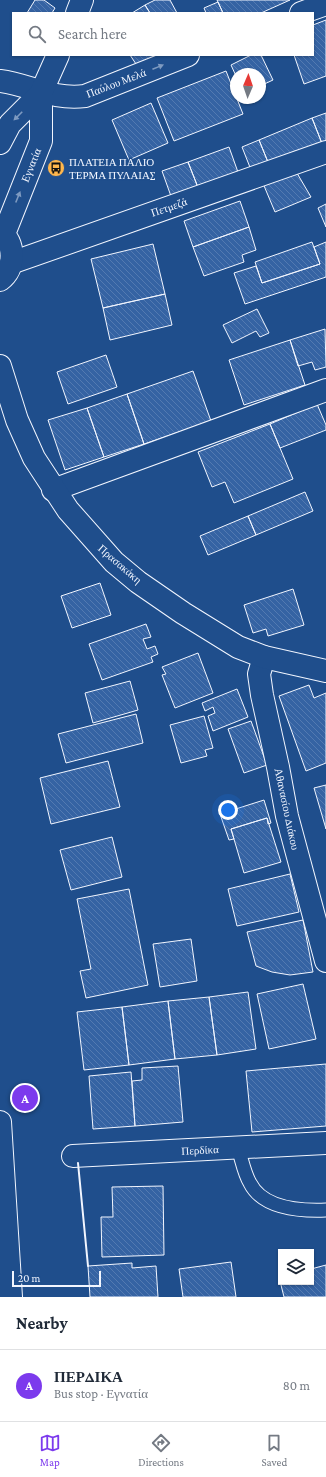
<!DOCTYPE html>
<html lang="en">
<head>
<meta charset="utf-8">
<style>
  body { margin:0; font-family:"Crimson Pro",serif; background:#f6f6f7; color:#1f2937 }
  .controls { position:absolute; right:12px; bottom:12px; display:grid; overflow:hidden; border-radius:0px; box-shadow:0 1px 3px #0004 }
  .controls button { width:36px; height:36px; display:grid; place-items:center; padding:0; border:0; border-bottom:1px solid #e0e1e3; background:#fff; color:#1f2937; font:20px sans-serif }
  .compass { position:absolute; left:230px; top:68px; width:36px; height:36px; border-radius:50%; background:#fff; box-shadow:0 1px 3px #0004; rotate:2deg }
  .scale { position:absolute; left:12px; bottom:10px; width:89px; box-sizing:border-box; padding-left:4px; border:2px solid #f2f6ff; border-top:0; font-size:11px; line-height:14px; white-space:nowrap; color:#f2f6ff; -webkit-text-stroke:3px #1f4e8c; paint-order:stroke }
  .you { position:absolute; left:228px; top:810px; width:14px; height:14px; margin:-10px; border:3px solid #fff; border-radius:50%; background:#1a73e8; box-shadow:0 0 0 6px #1a73e833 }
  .badge { display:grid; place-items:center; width:26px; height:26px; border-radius:50%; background:#7c3aed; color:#fff; font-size:13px; font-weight:700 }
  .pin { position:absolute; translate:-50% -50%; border:2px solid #fff; box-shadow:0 1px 4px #0006 }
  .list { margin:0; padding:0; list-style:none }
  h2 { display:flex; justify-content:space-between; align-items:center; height:52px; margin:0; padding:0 16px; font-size:17px }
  h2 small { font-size:13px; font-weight:400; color:#747a83 }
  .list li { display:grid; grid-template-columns:26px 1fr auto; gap:12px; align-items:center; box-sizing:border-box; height:72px; padding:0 16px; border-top:1px solid #e0e1e3 }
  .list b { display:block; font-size:15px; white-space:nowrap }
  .list p { margin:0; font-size:13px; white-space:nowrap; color:#747a83 }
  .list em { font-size:13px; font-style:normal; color:#747a83 }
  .icon { flex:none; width:22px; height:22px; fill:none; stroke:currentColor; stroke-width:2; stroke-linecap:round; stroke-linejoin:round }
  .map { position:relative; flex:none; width:326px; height:1297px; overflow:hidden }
  .search { position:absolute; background:#fff; box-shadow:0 1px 3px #0004; left:12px; right:12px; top:12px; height:44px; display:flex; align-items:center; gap:10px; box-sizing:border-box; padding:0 14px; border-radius:0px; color:#747a83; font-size:15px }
  .sheet { height:124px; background:#fff }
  nav { display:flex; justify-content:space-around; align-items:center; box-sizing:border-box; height:56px; border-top:1px solid #e0e1e3; background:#fff; font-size:11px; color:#747a83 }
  nav a { display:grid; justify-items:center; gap:2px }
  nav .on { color:#7c3aed }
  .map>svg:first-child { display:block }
  .building { fill:url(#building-back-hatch); stroke:#f2f6ff }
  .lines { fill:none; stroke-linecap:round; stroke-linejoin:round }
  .service-casing { stroke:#f2f6ff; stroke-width:15 }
  .minor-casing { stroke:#f2f6ff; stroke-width:24 }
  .tertiary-casing { stroke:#f2f6ff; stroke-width:24 }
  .service { stroke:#1f4e8c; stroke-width:13 }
  .minor { stroke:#1f4e8c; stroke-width:22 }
  .tertiary { stroke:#1f4e8c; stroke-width:22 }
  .wall { stroke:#f2f6ff; stroke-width:2 }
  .oneway { fill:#7e9ac0 }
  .labels { text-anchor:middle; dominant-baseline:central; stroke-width:3; stroke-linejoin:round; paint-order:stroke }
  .street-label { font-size:11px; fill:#f2f6ff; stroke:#1f4e8c }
  .poi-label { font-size:11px; fill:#f2f6ff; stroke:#1f4e8c; text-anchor:start }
</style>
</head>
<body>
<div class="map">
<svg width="326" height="1297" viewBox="0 0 326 1297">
  <defs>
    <pattern id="building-back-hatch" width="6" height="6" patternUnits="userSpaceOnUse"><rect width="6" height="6" fill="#3563a3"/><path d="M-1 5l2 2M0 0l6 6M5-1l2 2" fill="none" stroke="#537ab1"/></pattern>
  </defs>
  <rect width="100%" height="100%" fill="#1f4e8c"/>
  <path class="building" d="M35 0H44L55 8 52 13H27Z
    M155 0H170L177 13H150L145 5Z
    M217 0H290L261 13H223Z
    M218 2 223 13H206L204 8Z
    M145 5 150 13H132Z
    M326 20V76L304 84 294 55H313V25Z
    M130 55H158L138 67Z
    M251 55H261L273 80 260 86V74H236V76L231 65Z
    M226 71 243 114 174 141 157 98Z
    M151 103 168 143 129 160 112 120Z
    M326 113V145L323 146 312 118Z
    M312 118 323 146 270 167 259 140Z
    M259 140 270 167 253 175 242 147Z
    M229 147 239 175 199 190 188 162Z
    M188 162 199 190 172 199 162 171Z
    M294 168 311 197 275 212 262 181Z
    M240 201 249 227 193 247 184 221Z
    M326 204V227L318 208Z
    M249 227 256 250 242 255 244 262 204 276 193 247Z
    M312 242 320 264 262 283 255 262Z
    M326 242V277L245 304 234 273 256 266 262 283 320 264 314 247Z
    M153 244 165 294 103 308 91 259Z
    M165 294 172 325 110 340 103 308Z
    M257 309 269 333 260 337 256 331 232 343 223 325Z
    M325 329 326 367 315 370 312 362 298 366 290 340Z
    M290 340 305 385 244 405 229 360Z
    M106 355 117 387 68 404 57 372Z
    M193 371 211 421 144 444 127 394Z
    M127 394 144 444 104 457 87 408Z
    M317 404 326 425V430L280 448 270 424Z
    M87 408 104 457 65 470 48 420Z
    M270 424 293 479 234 503 225 482 212 487 198 452Z
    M305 492 313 511 256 535 248 516Z
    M248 516 256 535 208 555 200 536Z
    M100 583 111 615 72 628 61 596Z
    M293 589 304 625 268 636 266 629 253 633 244 605Z
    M146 624 151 637 143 639 147 649 155 646 158 654 151 657 153 662 102 680 89 644Z
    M198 653 213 693 175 708 162 675 166 674 162 667Z
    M130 681 138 710 93 723 85 693Z
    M309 685 314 698 326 693V763L306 771 279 696Z
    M237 689 248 717 213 731 208 716 215 713 213 707 205 711 202 703Z
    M136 714 143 743 66 763 58 734Z
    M204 716 213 748 205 750 207 756 181 763 170 725Z
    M251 721 267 765 244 773 228 729Z
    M108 761 120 807 51 824 40 778Z
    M326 785V829L314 788Z
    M264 800 271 823 268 824 267 818 231 829 234 839 229 840 220 814Z
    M267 818 281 862 244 873 231 829Z
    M112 837 122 877 71 890 60 850Z
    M290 874 299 912 237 926 228 889Z
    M129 889 148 985 86 998 80 971 91 969 77 899Z
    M303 920 313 972 290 975 272 972 256 966 247 932Z
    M191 939 197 981 160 987 153 944Z
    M303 984 316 1039 269 1049 257 994Z
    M248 992 256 1049 217 1055 209 997Z
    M209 997 217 1055 175 1059 168 1001Z
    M168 1001 175 1059 129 1065 122 1007Z
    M122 1007 129 1065 84 1070 77 1012Z
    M326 1064V1126L252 1132 246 1071Z
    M178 1066 183 1122 135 1126 132 1081 142 1080V1068Z
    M131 1072 135 1126 93 1129 89 1076Z
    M163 1186 164 1255 102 1257 101 1217H113L112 1187Z
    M231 1262 236 1297H183L179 1269Z
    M132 1263V1268L156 1266 158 1297H90L88 1266Z
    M326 1265V1297H284L279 1277 281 1276V1282H311V1269Z"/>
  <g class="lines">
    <g class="service-casing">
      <path id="service" d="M238 1148C242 1160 244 1173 250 1183 263 1209 301 1211 326 1210"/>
    </g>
    <g class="minor-casing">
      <path id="minor" d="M301 13 326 4
        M0 81C30 85 52 100 85 96L188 55
        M11 263 326 152
        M53 490 326 390
        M264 657 259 674 262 695 278 767 287 816 326 961
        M73 1156 326 1143"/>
    </g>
    <g class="tertiary-casing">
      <path id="tertiary" d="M77 13 82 0
        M0 143 10 124 41 93 58 55
        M0 231C15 243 16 268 0 280
        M4 234 41 141V93
        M0 366 17 420 34 458 68 510 114 562 138 582 183 613 238 647 264 657 326 671
        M0 1122 11 1297"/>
    </g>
    <use href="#service" class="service"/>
    <use href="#minor" class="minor"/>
    <use href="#tertiary" class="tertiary"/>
    <path class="wall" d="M78 1163 88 1266"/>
  </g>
  <defs><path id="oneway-solid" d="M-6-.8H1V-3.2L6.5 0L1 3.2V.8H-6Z"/></defs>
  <g class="oneway">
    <use href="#oneway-solid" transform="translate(158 67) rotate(-22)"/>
    <use href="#oneway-solid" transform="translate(18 116) rotate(135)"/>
    <use href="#oneway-solid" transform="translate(18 197) rotate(-68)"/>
  </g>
  <defs>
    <g id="bus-disc" transform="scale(0.9)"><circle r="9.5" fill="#ffb74d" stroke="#1f4e8c"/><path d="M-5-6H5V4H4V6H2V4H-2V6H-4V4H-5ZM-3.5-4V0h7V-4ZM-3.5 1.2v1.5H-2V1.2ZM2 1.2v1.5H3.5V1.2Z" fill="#111"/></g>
  </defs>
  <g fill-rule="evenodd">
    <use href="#bus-disc" x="56" y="168"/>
  </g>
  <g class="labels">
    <g class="street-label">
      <text transform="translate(116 83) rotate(-21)">Παύλου Μελά</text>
      <text transform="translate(31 165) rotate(-68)">Εγνατία</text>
      <text transform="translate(169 207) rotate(-19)">Πετμεζά</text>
      <text transform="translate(120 564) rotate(41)">Πρασακάκη</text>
      <text transform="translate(287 809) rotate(78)">Αθανασίου Διάκου</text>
      <text transform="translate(200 1150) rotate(-3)">Περδίκα</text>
    </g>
    <g class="poi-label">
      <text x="69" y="162">ΠΛΑΤΕΙΑ ΠΑΛΙΟ<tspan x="69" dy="13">ΤΕΡΜΑ ΠΥΛΑΙΑΣ</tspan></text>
    </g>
  </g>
</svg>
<div class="controls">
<button><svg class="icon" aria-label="layers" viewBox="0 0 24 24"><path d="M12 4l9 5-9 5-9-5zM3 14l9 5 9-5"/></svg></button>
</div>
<svg class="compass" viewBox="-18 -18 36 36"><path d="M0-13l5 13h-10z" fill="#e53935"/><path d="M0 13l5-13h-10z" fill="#747a83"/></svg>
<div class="scale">20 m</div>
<div class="you"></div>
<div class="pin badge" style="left:25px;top:1098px">A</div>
<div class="search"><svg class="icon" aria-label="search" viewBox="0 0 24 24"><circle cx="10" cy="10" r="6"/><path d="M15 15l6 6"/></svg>Search here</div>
</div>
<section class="sheet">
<h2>Nearby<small></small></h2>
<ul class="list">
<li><span class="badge">A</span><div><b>ΠΕΡΔΙΚΑ</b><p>Bus stop · Εγνατία</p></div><em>80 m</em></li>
</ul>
</section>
<nav>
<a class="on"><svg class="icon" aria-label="map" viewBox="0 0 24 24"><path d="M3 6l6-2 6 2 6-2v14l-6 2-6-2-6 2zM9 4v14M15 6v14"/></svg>Map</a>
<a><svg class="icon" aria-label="directions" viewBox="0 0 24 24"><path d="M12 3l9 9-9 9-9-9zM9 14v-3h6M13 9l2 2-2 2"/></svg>Directions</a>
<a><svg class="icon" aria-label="saved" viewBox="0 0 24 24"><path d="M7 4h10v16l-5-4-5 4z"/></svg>Saved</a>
</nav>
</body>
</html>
